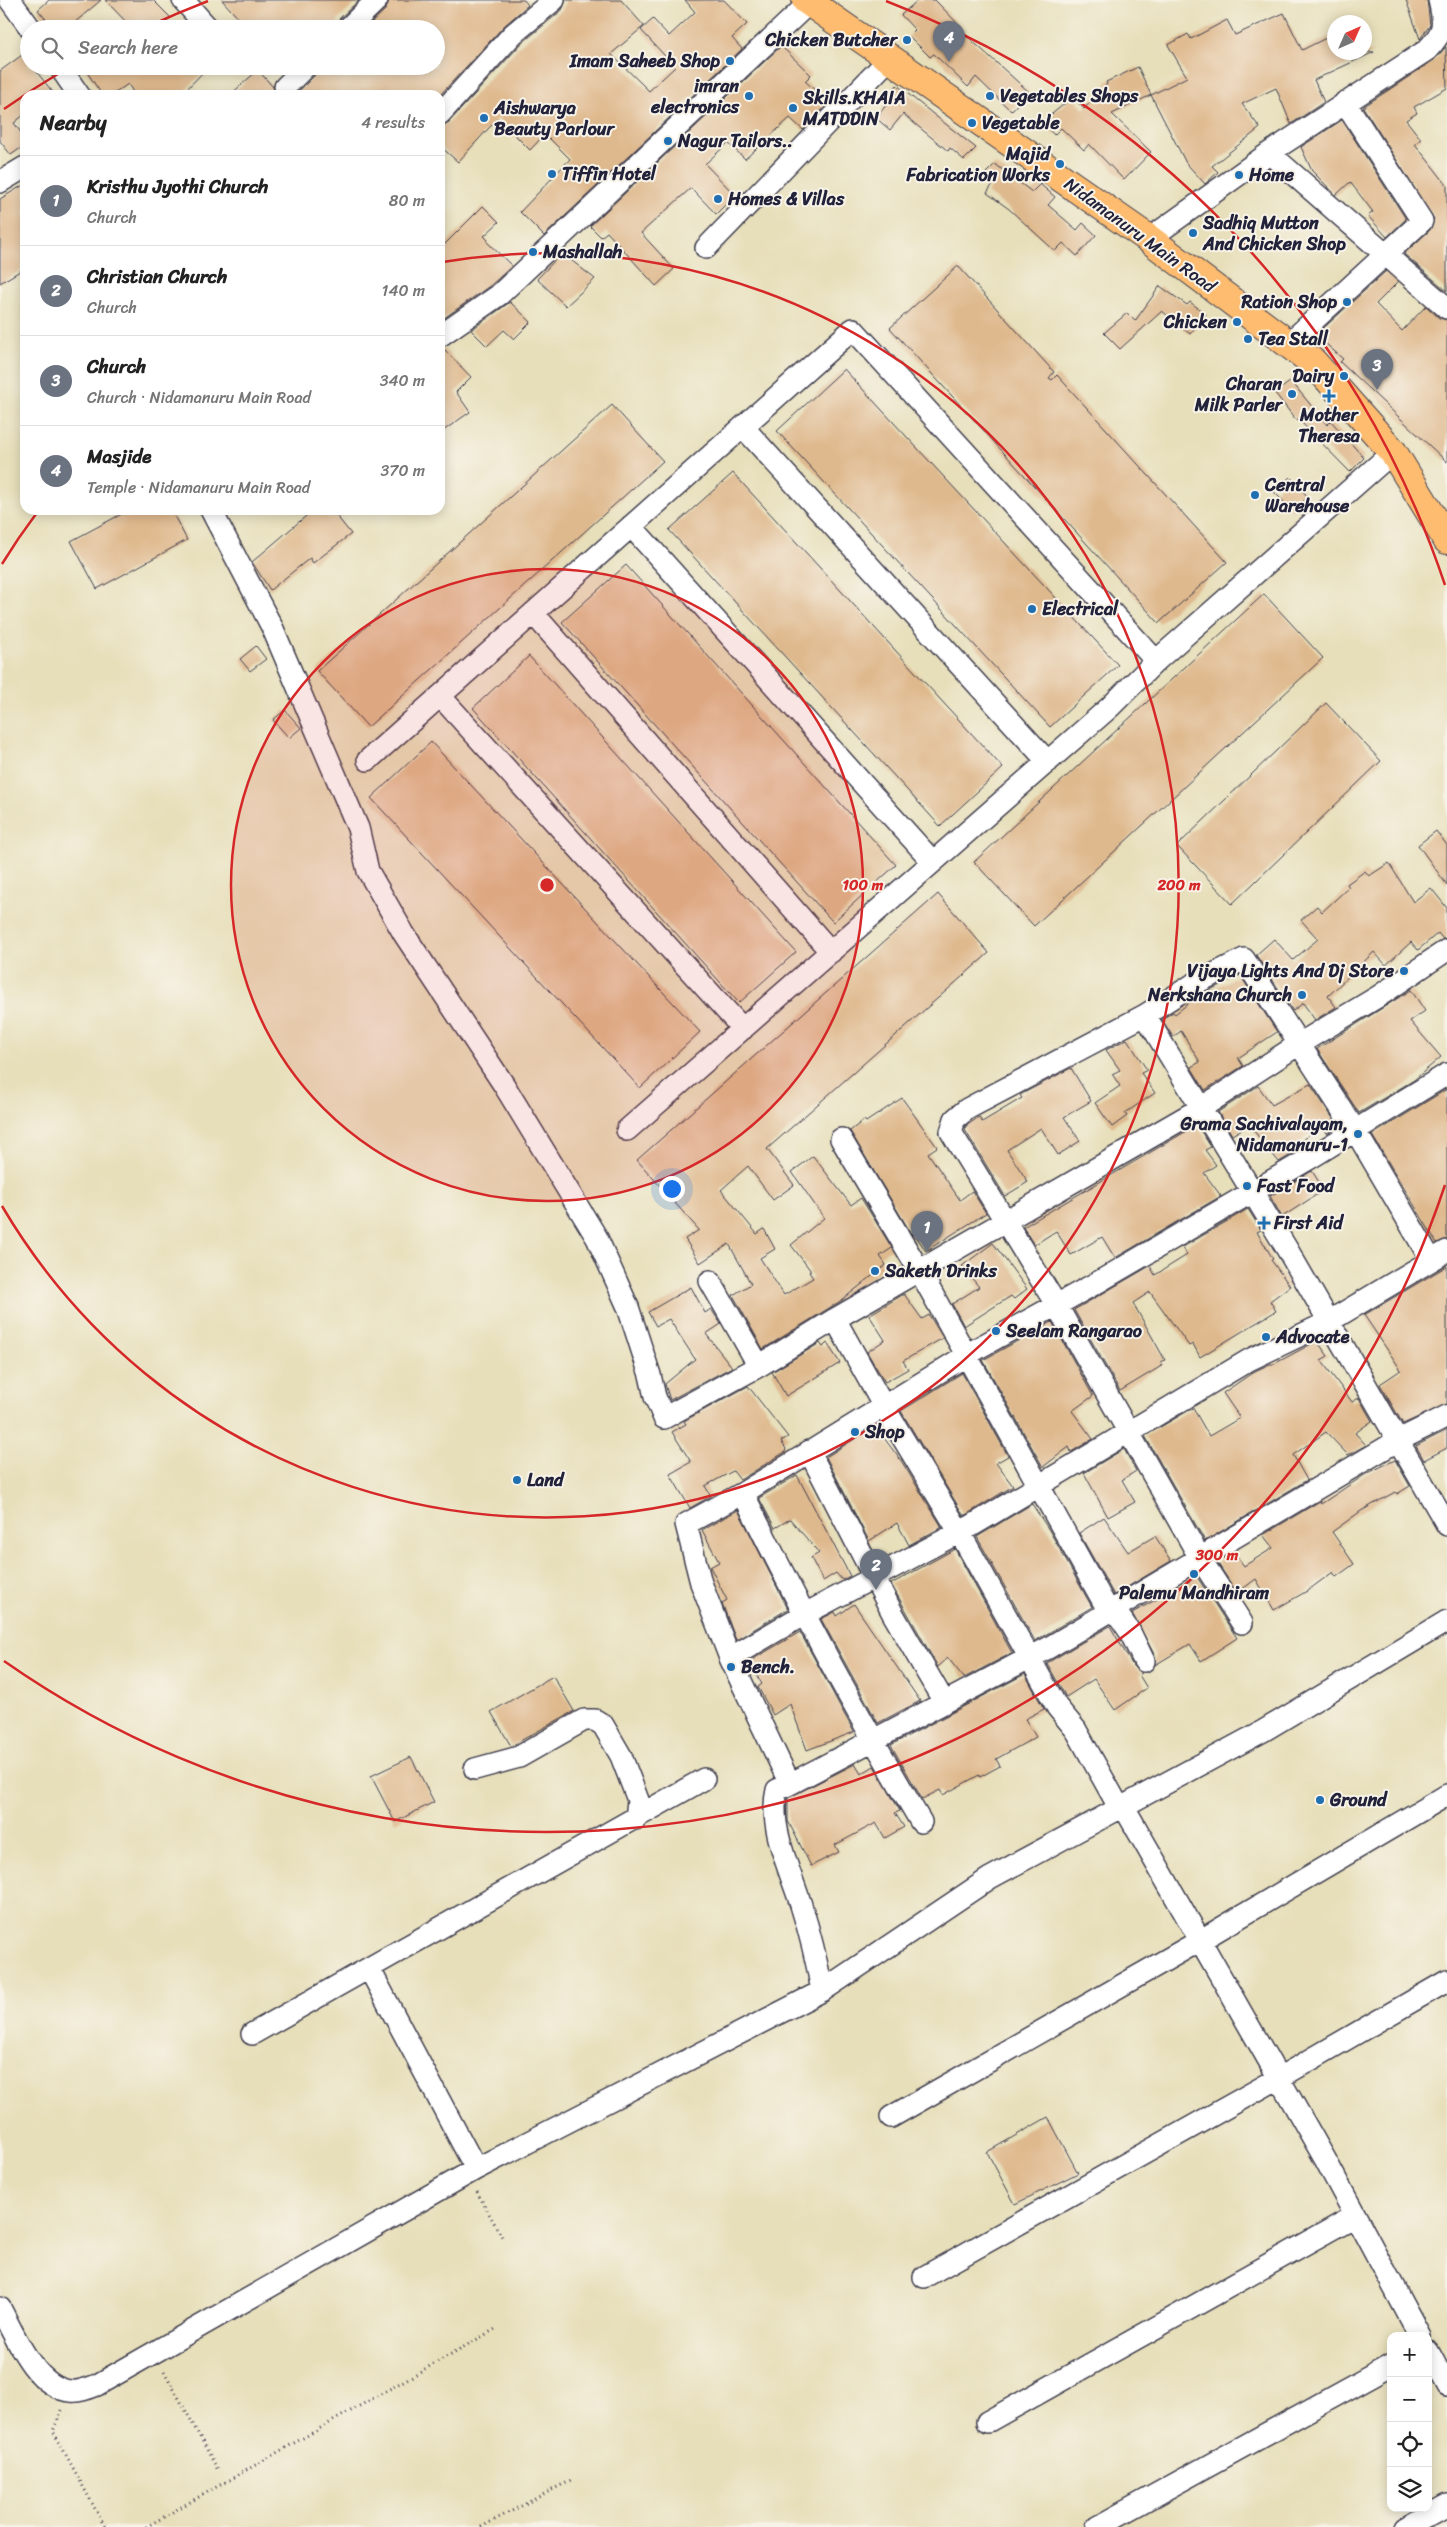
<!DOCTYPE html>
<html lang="en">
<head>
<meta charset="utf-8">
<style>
  body { margin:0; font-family:Sriracha,sans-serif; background:#f6f6f6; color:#222 }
  .controls { position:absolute; right:15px; bottom:15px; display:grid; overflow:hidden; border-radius:10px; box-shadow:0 2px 12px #0003 }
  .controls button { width:45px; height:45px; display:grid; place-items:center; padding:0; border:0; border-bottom:1px solid #e0e0e0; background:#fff; color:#222; font:25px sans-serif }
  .compass { position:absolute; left:1327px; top:15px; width:45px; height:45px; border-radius:50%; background:#fff; box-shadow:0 2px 12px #0003; rotate:45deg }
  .you { position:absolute; left:671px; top:1188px; width:18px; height:18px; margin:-12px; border:4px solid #fff; border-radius:50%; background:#1a73e8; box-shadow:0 0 0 8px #1a73e833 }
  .badge { display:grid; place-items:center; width:32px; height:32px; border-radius:50%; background:#1f6fb2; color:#fff; font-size:16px; font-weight:700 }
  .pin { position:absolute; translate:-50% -41px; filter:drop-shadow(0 1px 2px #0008) }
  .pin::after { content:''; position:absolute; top:26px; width:18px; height:15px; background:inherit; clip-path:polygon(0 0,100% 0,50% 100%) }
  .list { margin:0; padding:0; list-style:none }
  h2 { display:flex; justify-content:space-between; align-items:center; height:65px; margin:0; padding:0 20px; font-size:21px }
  h2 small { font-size:16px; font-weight:400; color:#767676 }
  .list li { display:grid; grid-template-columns:32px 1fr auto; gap:15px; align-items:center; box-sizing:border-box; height:90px; padding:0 20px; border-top:1px solid #e0e0e0 }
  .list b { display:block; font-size:19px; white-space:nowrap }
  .list p { margin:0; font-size:16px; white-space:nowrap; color:#767676 }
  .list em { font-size:16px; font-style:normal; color:#767676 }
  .icon { flex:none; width:28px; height:28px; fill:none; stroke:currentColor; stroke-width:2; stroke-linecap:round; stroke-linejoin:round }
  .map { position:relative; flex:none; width:1447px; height:2527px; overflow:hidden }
  .search { position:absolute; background:#fff; box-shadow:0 2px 12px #0003; left:20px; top:20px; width:425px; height:55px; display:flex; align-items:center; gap:12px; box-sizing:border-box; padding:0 18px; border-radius:28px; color:#767676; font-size:19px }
  .panel { position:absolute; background:#fff; box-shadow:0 2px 12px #0003; left:20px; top:90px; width:425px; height:425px; border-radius:15px }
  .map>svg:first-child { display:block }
  .building { fill:#dfb98e }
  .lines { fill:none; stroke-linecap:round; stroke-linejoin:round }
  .minor-casing { stroke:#403e4e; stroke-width:24 }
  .major-casing { stroke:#403e4e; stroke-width:30 }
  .path { stroke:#403e4e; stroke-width:3; stroke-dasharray:1 4; stroke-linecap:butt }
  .minor { stroke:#fff; stroke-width:21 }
  .major { stroke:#fdbc70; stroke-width:28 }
  .ring { fill:none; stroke:#d62828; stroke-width:2.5 }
  .poi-dot { fill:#1f6fb2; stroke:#f7f3e8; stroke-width:2 }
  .labels { text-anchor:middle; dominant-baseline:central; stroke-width:4; stroke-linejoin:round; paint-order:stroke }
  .poi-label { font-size:18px; font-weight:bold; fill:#22223b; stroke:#f7f3e8; text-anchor:start }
  .street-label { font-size:18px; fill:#22223b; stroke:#f7f3e8 }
  .centre { fill:#d62828; stroke:#f7f3e8; stroke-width:2.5 }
  .ring-label { font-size:15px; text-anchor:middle; font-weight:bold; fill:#d62828; stroke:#f7f3e8; stroke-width:4; stroke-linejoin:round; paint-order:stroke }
</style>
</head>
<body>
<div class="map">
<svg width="1447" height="2527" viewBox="0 0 1447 2527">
  <rect width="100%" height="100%" fill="#f7f3e8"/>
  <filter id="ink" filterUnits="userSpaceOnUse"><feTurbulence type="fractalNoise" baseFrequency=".02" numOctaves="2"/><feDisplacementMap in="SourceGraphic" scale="10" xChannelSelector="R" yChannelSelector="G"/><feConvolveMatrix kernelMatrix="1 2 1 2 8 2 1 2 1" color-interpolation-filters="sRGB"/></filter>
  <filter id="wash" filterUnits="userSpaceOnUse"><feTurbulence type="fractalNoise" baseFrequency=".0096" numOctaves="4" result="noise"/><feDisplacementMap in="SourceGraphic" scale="20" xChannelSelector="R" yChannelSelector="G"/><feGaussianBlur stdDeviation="1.12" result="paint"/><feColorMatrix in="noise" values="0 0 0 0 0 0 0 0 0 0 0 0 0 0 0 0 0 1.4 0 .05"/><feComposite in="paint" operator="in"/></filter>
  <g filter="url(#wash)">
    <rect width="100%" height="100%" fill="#e7dfba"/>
    <g id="blocks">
      <path class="building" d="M49 0H101L67 29H54L38 10Z
        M105 0H153L170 17 158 29H133Z
        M222 0H359L338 20 335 29H248Z
        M389 0H524L528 5 504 26 440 95H295L315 75 318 66H436V29H365L386 9Z
        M566 0H621L644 26 611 54 649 91 675 67 641 30 653 19 669 36 695 12 685 0H724L747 24 732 38 742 49 544 236 520 212 570 159 545 134 530 150 498 118 458 162 440 146V126L449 122 522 43 562 10Z
        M918 0H935L961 27 959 29 1029 92 1011 111 976 77 968 87 934 54 930 57 909 36 915 30 901 15Z
        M1406 0H1427L1430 25 1420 39Z
        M1284 13 1302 50 1334 34V52H1374L1314 80 1324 102 1291 124 1276 88 1242 104 1260 128 1212 166 1218 172 1205 184 1186 163 1151 95 1187 77 1168 45 1188 34 1191 39 1227 20 1235 35Z
        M781 46 811 75 805 81 829 103 803 130 790 118 745 159 728 143 705 164 735 195 716 214 691 188 641 233 674 269 656 286 607 232 601 237 590 226Z
        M1446 47 1447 88 1414 107 1417 113 1406 120 1421 139 1415 144 1447 185V291L1404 254 1430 230 1434 219 1363 107 1434 60Z
        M29 50V66H32L55 95H25V114L14 123 25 138V145L11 155 0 141V71Z
        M83 66H209L181 95H135L128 84 112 95H102Z
        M1138 67 1151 95 1112 114 1151 152 1124 180 1089 144 1084 150 1061 128 1054 135 1042 122 1073 97 1084 109 1107 84 1106 82Z
        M258 70 273 87 276 95H230Z
        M897 85 933 114 976 148 964 160 950 148 948 151 903 114 890 130 876 118 890 100 887 98Z
        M1342 120 1406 219 1387 237 1368 216 1373 212 1350 182 1336 195 1312 171 1301 147Z
        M995 164 1032 192 1040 184 1055 197 1048 205 1077 230 1083 223 1096 235 1077 256 1063 243 1055 251 1009 209 987 193 993 184 983 176Z
        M25 184V268L0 283V199Z
        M483 206 499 222 484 236 488 240 487 242 512 266 491 285 440 321V249Z
        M562 253 595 279 566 306 537 279Z
        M958 266 1054 372 1049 378 1052 380 1057 375 1227 562 1159 623 890 328Z
        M1386 271 1398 282 1376 304 1402 331 1426 306 1439 318 1447 320V462L1340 362 1343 359 1316 335Z
        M1160 286 1187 305 1190 302 1206 314 1190 334 1162 311 1120 349 1104 333 1127 313 1135 321Z
        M510 302 531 322 514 339 504 330 487 346 471 330Z
        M440 348H443L471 377 456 392 470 412 440 433Z
        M844 369 1118 665 1050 727 777 431Z
        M1291 381 1327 425 1331 421 1364 458 1350 472 1298 419 1296 420 1275 393Z
        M612 405 663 461 368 727 317 671Z
        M733 473 1003 768 940 826 669 530Z
        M1290 477 1308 497 1293 511 1274 492Z
        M129 510H171L187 540 97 589 71 541Z
        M313 510H332L351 534 313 563 310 558 270 590 252 562Z
        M626 565 896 865 833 922 562 622Z
        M1264 594 1323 658 1034 926 974 862Z
        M256 646 266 659 250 671 240 659Z
        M529 656 796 952 739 1003 473 708Z
        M1326 703 1381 761 1232 904 1177 846Z
        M285 710 301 728 289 738 273 720Z
        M431 742 700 1032 640 1088 371 798Z
        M1436 831 1447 845V885L1418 845Z
        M1389 863 1413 902 1431 888 1447 908V938L1443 939 1438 933 1418 950 1411 942 1386 965 1374 952 1328 996 1336 1007 1315 1020 1303 1003 1293 1011 1256 955 1274 939 1293 960 1318 939 1301 920 1317 906 1322 912 1349 887 1347 884 1365 871 1369 876Z
        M938 894 989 953 767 1149 794 1185 773 1200 748 1166 721 1190 757 1234 764 1229 775 1249 760 1258 784 1295 813 1278 809 1272 811 1271 791 1245 824 1218 792 1172 813 1156 851 1205 861 1198 892 1248 880 1256 886 1265 842 1300 763 1349 733 1295 751 1284 729 1244 700 1263 685 1239 699 1230 637 1160Z
        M1240 975 1277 1032 1238 1058 1243 1066 1205 1090 1191 1067 1200 1062 1181 1031 1173 1037 1162 1019 1173 1012 1175 1014 1198 996Z
        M1411 990 1425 1011 1410 1021 1441 1057 1414 1080 1359 1113 1317 1049Z
        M1127 1039 1147 1070 1141 1073 1155 1093 1125 1113 1127 1116 1112 1127 1095 1103 1120 1086 1112 1074 1120 1070 1106 1050Z
        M1071 1068 1091 1101 1064 1117 1080 1141 1058 1155 1041 1128 1007 1150 1028 1182 1005 1196 965 1130 966 1126 979 1117 982 1122 1022 1098 1020 1095Z
        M1310 1084 1338 1126 1327 1133 1321 1125 1296 1145 1299 1150 1279 1162 1249 1125 1232 1135 1218 1112 1258 1086 1272 1105Z
        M1447 1089V1239L1437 1243 1372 1135Z
        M902 1098 937 1147 928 1153 960 1200 972 1191 986 1213 926 1251 914 1233 912 1235 850 1131 864 1120 866 1122Z
        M1197 1125 1211 1147 1205 1150 1216 1165 1204 1173 1221 1196 1115 1258 1102 1237 1071 1255 1056 1231 1034 1245 1023 1227Z
        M1312 1171 1324 1190 1282 1217 1270 1196Z
        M1248 1209 1261 1230 1257 1232 1273 1259 1271 1260 1290 1286 1270 1301 1276 1311 1200 1357 1193 1344 1189 1346 1150 1292 1133 1303 1165 1360 1161 1362 1163 1365 1120 1391 1074 1310 1150 1266 1155 1275 1187 1255 1183 1247Z
        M993 1243 1027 1289 1014 1299 1011 1296 964 1326 952 1304 979 1287 962 1266Z
        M1447 1266V1404L1403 1424 1380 1384 1401 1370 1364 1315Z
        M691 1287 705 1313 711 1309 721 1324 706 1334 732 1367 670 1400 665 1384 695 1359 669 1319 656 1326 648 1312Z
        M904 1294 922 1319 929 1315 943 1338 903 1361 908 1369 885 1382 867 1352 885 1340 869 1315Z
        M1052 1322 1093 1396 1072 1411 1093 1439 1071 1452 1069 1447 1043 1467 983 1360Z
        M1317 1341 1328 1356 1321 1360 1352 1402 1359 1398 1372 1421 1355 1433 1366 1445 1348 1455 1326 1432 1293 1455 1307 1480 1205 1541 1145 1436 1193 1408 1209 1436 1240 1418 1223 1393 1255 1371 1270 1364H1274Z
        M820 1343 823 1347 827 1343 840 1363 786 1396 772 1372Z
        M962 1373 1008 1456 996 1463 1013 1486 964 1516 901 1411Z
        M748 1386 788 1437 781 1441 786 1449 785 1452 740 1480 733 1471 705 1486 711 1496 690 1508 670 1474 691 1462 672 1432 686 1424 684 1421Z
        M875 1426 902 1462 942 1527 909 1545 897 1523 869 1541 826 1457Z
        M1447 1430V1448L1424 1460 1416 1446Z
        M1124 1449 1136 1471 1122 1480 1135 1502 1108 1517 1084 1473Z
        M1395 1460 1410 1486 1397 1494 1395 1492 1361 1511 1332 1532 1354 1564 1336 1577 1333 1572 1307 1591 1274 1610 1256 1579 1237 1593 1217 1562 1234 1552 1244 1566 1273 1548 1263 1535 1320 1501 1321 1504 1366 1474Z
        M797 1475 850 1576 842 1580 836 1573 823 1581 811 1558 819 1553 790 1519 775 1528 759 1498Z
        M1032 1504 1049 1530 1092 1607 1035 1641 977 1537Z
        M738 1510 788 1609 736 1640 722 1603 727 1600 710 1567 719 1562 702 1530Z
        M1104 1517 1128 1552 1155 1536 1171 1561 1114 1595 1079 1533Z
        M955 1549 1012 1653 964 1678 948 1658 938 1667 891 1584Z
        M1197 1577 1237 1638 1201 1661 1190 1644 1155 1665V1656L1132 1613Z
        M854 1604 920 1701 878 1723 821 1619 835 1612 837 1616Z
        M1110 1626 1133 1666 1142 1673 1139 1675 1147 1688 1115 1710 1094 1679 1066 1697 1047 1663Z
        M800 1632 854 1732 807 1750 790 1704 773 1715 758 1687 762 1684 748 1662Z
        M1025 1674 1044 1709 1025 1719 1036 1737 996 1759 1000 1766 980 1777 979 1775 943 1795 940 1790 922 1799 891 1745Z
        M553 1676 574 1711 511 1746 491 1712Z
        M411 1757 434 1802 395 1822 371 1776Z
        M855 1764 861 1774 874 1766 900 1811 895 1813 904 1827 885 1838 876 1823 835 1845 839 1852 811 1866 788 1821V1798Z
        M1048 2117 1078 2173 1015 2204 987 2152Z"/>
    </g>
  </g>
  <g filter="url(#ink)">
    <use href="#blocks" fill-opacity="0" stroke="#403e4e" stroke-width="1"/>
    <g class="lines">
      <g class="minor-casing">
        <path id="minor" d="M10 0 31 29
          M183 0 209 29
          M347 29 377 0
          M59 66 79 95
          M285 87 306 66
          M440 114 513 34 554 0
          M1269 153 1447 308
          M0 182 25 167
          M1149 239 1269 153 1427 50C1445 31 1445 25 1439 0
          M706 248 890 58
          M440 336 499 295 812 0
          M1288 344 1422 221 1345 102
          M743 427 1048 762
          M211 510 273 629 358 828 368 871 404 934 504 1085 597 1238 628 1307 650 1375 655 1397 664 1418 759 1366 835 1319 1201 1108 1299 1044 1379 996 1447 950
          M631 526 933 862
          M533 613 831 952
          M440 696 743 1029
          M368 760 853 329 1156 661
          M1145 1015 1287 1249 1447 1525
          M1447 1074 1312 1157 1100 1281 980 1347 743 1493 686 1524 701 1583 730 1658 790 1784 777 1790C768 1826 790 1870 801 1905 810 1933 817 1962 822 1991L990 1878 1263 1731 1447 1621
          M627 1130 1110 707 1156 661 1393 452
          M841 1139 919 1270 1109 1612
          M710 1281 759 1366
          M835 1319 884 1407 960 1533 1057 1707 1076 1730 1120 1809
          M809 1451 893 1614 944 1702
          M743 1493C798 1605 857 1715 921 1822
          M1114 1609 1130 1632 1144 1661
          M1242 1623 1200 1558 1057 1306 951 1132 955 1119 967 1109 1145 1015 1192 985 1244 959 1355 1130 1431 1260
          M730 1658 803 1615 973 1525 1249 1360 1328 1322 1447 1251
          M475 1769 519 1757 584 1720H595L603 1725 621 1756 638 1800 636 1819
          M790 1784 1048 1648 1397 1441 1447 1416
          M1124 1807 1325 2159 1420 2336
          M369 1968 476 2169
          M252 2034 704 1779
          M891 2117 1201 1940 1447 1795
          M924 2277 1279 2078 1447 1981
          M0 2308C14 2334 36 2389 71 2391 80 2392 89 2388 97 2385L476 2169 822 1991
          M1428 2351 1447 2386
          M987 2422 1355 2216
          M1097 2527 1391 2365
          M1407 2527 1447 2505"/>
      </g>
      <g class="major-casing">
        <path id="major" d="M806 0 1149 239 1314 363 1393 452 1447 540"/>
      </g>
      <path class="path" d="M477 2192 502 2237
        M164 2371 218 2470
        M62 2410 53 2431 105 2527
        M146 2527 497 2328
        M481 2527 571 2480"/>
      <use href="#minor" class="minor"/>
      <use href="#major" class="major"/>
    </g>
  </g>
  <circle cx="547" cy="885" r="316" fill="#d62828" fill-opacity=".12"/>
  <g class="ring">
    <circle cx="547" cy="885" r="316"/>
    <path d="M2 564A632 632 0 0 1 36 514M443 262A632 632 0 1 1 2 1206"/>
    <path d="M1445 1185A947 947 0 0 1 4 1661M4 109A947 947 0 0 1 66 69M147 27A947 947 0 0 1 208 1M886 1A947 947 0 0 1 1445 585"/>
  </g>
  <g class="poi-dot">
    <circle cx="907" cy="40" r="5"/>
    <circle cx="730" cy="61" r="5"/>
    <circle cx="749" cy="96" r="5"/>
    <circle cx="990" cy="96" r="5"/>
    <circle cx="793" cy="108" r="5"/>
    <circle cx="484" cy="118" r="5"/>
    <circle cx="972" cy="123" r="5"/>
    <circle cx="668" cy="141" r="5"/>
    <circle cx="1060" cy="164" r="5"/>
    <circle cx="552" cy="174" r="5"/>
    <circle cx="1239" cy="175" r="5"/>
    <circle cx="718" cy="199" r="5"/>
    <circle cx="1193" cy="233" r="5"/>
    <circle cx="533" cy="252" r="5"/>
    <circle cx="1347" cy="302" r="5"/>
    <circle cx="1237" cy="322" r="5"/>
    <circle cx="1248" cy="339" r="5"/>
    <circle cx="1344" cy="376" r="5"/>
    <circle cx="1292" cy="394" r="5"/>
    <path d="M1326.5 388.5h5v5h5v5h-5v5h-5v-5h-5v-5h5z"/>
    <circle cx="1255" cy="495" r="5"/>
    <circle cx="1032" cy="609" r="5"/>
    <circle cx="1404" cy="971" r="5"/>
    <circle cx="1302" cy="995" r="5"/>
    <circle cx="1358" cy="1134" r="5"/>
    <circle cx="1247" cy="1186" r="5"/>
    <path d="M1261.5 1215.5h5v5h5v5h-5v5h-5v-5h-5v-5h5z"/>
    <circle cx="875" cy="1271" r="5"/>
    <circle cx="996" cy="1331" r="5"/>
    <circle cx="1266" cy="1337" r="5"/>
    <circle cx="855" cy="1432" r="5"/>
    <circle cx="517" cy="1480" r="5"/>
    <circle cx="1194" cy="1574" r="5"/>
    <circle cx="731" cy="1667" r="5"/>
    <circle cx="1320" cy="1800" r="5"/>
  </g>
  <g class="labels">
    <g class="poi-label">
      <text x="897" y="40" text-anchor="end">Chicken Butcher</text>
      <text x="720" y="61" text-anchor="end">Imam Saheeb Shop</text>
      <text x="739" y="86" text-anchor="end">imran<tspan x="739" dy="21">electronics</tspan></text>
      <text x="1000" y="96">Vegetables Shops</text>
      <text x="803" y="98">Skills.KHAIA<tspan x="803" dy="21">MATDDIN</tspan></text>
      <text x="494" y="108">Aishwarya<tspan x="494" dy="21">Beauty Parlour</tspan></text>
      <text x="982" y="123">Vegetable</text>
      <text x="678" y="141">Nagur Tailors..</text>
      <text x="1050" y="154" text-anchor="end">Majid<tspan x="1050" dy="21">Fabrication Works</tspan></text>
      <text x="562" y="174">Tiffin Hotel</text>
      <text x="1249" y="175">Home</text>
      <text x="728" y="199">Homes &amp; Villas</text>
      <text x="1203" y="223">Sadhiq Mutton<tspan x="1203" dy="21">And Chicken Shop</tspan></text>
      <text x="543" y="252">Mashallah</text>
      <text x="1337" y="302" text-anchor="end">Ration Shop</text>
      <text x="1227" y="322" text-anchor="end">Chicken</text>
      <text x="1258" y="339">Tea Stall</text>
      <text x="1334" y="376" text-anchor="end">Dairy</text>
      <text x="1282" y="384" text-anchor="end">Charan<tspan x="1282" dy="21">Milk Parler</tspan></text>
      <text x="1329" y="415" text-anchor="middle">Mother<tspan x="1329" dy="21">Theresa</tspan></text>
      <text x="1265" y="485">Central<tspan x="1265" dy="21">Warehouse</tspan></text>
      <text x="1042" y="609">Electrical</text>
      <text x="1394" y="971" text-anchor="end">Vijaya Lights And Dj Store</text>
      <text x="1292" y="995" text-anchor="end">Nerkshana Church</text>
      <text x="1348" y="1124" text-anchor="end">Grama Sachivalayam,<tspan x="1348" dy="21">Nidamanuru-1</tspan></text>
      <text x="1257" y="1186">Fast Food</text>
      <text x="1274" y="1223">First Aid</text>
      <text x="885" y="1271">Saketh Drinks</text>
      <text x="1006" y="1331">Seelam Rangarao</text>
      <text x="1276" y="1337">Advocate</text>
      <text x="865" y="1432">Shop</text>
      <text x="527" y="1480">Land</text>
      <text x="1194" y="1593" text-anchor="middle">Palemu Mandhiram</text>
      <text x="741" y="1667">Bench.</text>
      <text x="1330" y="1800">Ground</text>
    </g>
    <g class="street-label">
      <text transform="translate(1140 235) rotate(36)">Nidamanuru Main Road</text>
    </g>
  </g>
  <circle cx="547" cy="885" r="8" class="centre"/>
  <g class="ring-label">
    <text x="863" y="890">100 m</text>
    <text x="1179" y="890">200 m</text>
    <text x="1217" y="1560">300 m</text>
  </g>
</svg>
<div class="controls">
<button>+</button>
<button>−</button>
<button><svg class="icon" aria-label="locate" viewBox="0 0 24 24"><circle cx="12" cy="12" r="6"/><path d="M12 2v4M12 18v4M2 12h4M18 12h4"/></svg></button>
<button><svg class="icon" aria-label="layers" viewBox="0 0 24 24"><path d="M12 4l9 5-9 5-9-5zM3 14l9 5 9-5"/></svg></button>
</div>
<svg class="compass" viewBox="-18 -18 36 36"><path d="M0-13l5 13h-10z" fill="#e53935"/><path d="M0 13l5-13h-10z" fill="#767676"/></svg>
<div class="you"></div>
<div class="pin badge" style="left:927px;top:1252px;background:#6b7280">1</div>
<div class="pin badge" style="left:876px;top:1590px;background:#6b7280">2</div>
<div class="pin badge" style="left:1377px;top:390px;background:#6b7280">3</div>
<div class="pin badge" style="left:949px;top:62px;background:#6b7280">4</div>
<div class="search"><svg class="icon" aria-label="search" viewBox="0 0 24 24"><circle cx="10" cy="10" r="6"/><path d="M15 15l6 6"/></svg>Search here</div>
<section class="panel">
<h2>Nearby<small>4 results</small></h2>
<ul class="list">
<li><span class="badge" style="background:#6b7280">1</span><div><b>Kristhu Jyothi Church</b><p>Church</p></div><em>80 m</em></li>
<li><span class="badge" style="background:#6b7280">2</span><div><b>Christian Church</b><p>Church</p></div><em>140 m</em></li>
<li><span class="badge" style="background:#6b7280">3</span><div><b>Church</b><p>Church · Nidamanuru Main Road</p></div><em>340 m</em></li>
<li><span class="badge" style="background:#6b7280">4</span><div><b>Masjide</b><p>Temple · Nidamanuru Main Road</p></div><em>370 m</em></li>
</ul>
</section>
</div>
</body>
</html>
